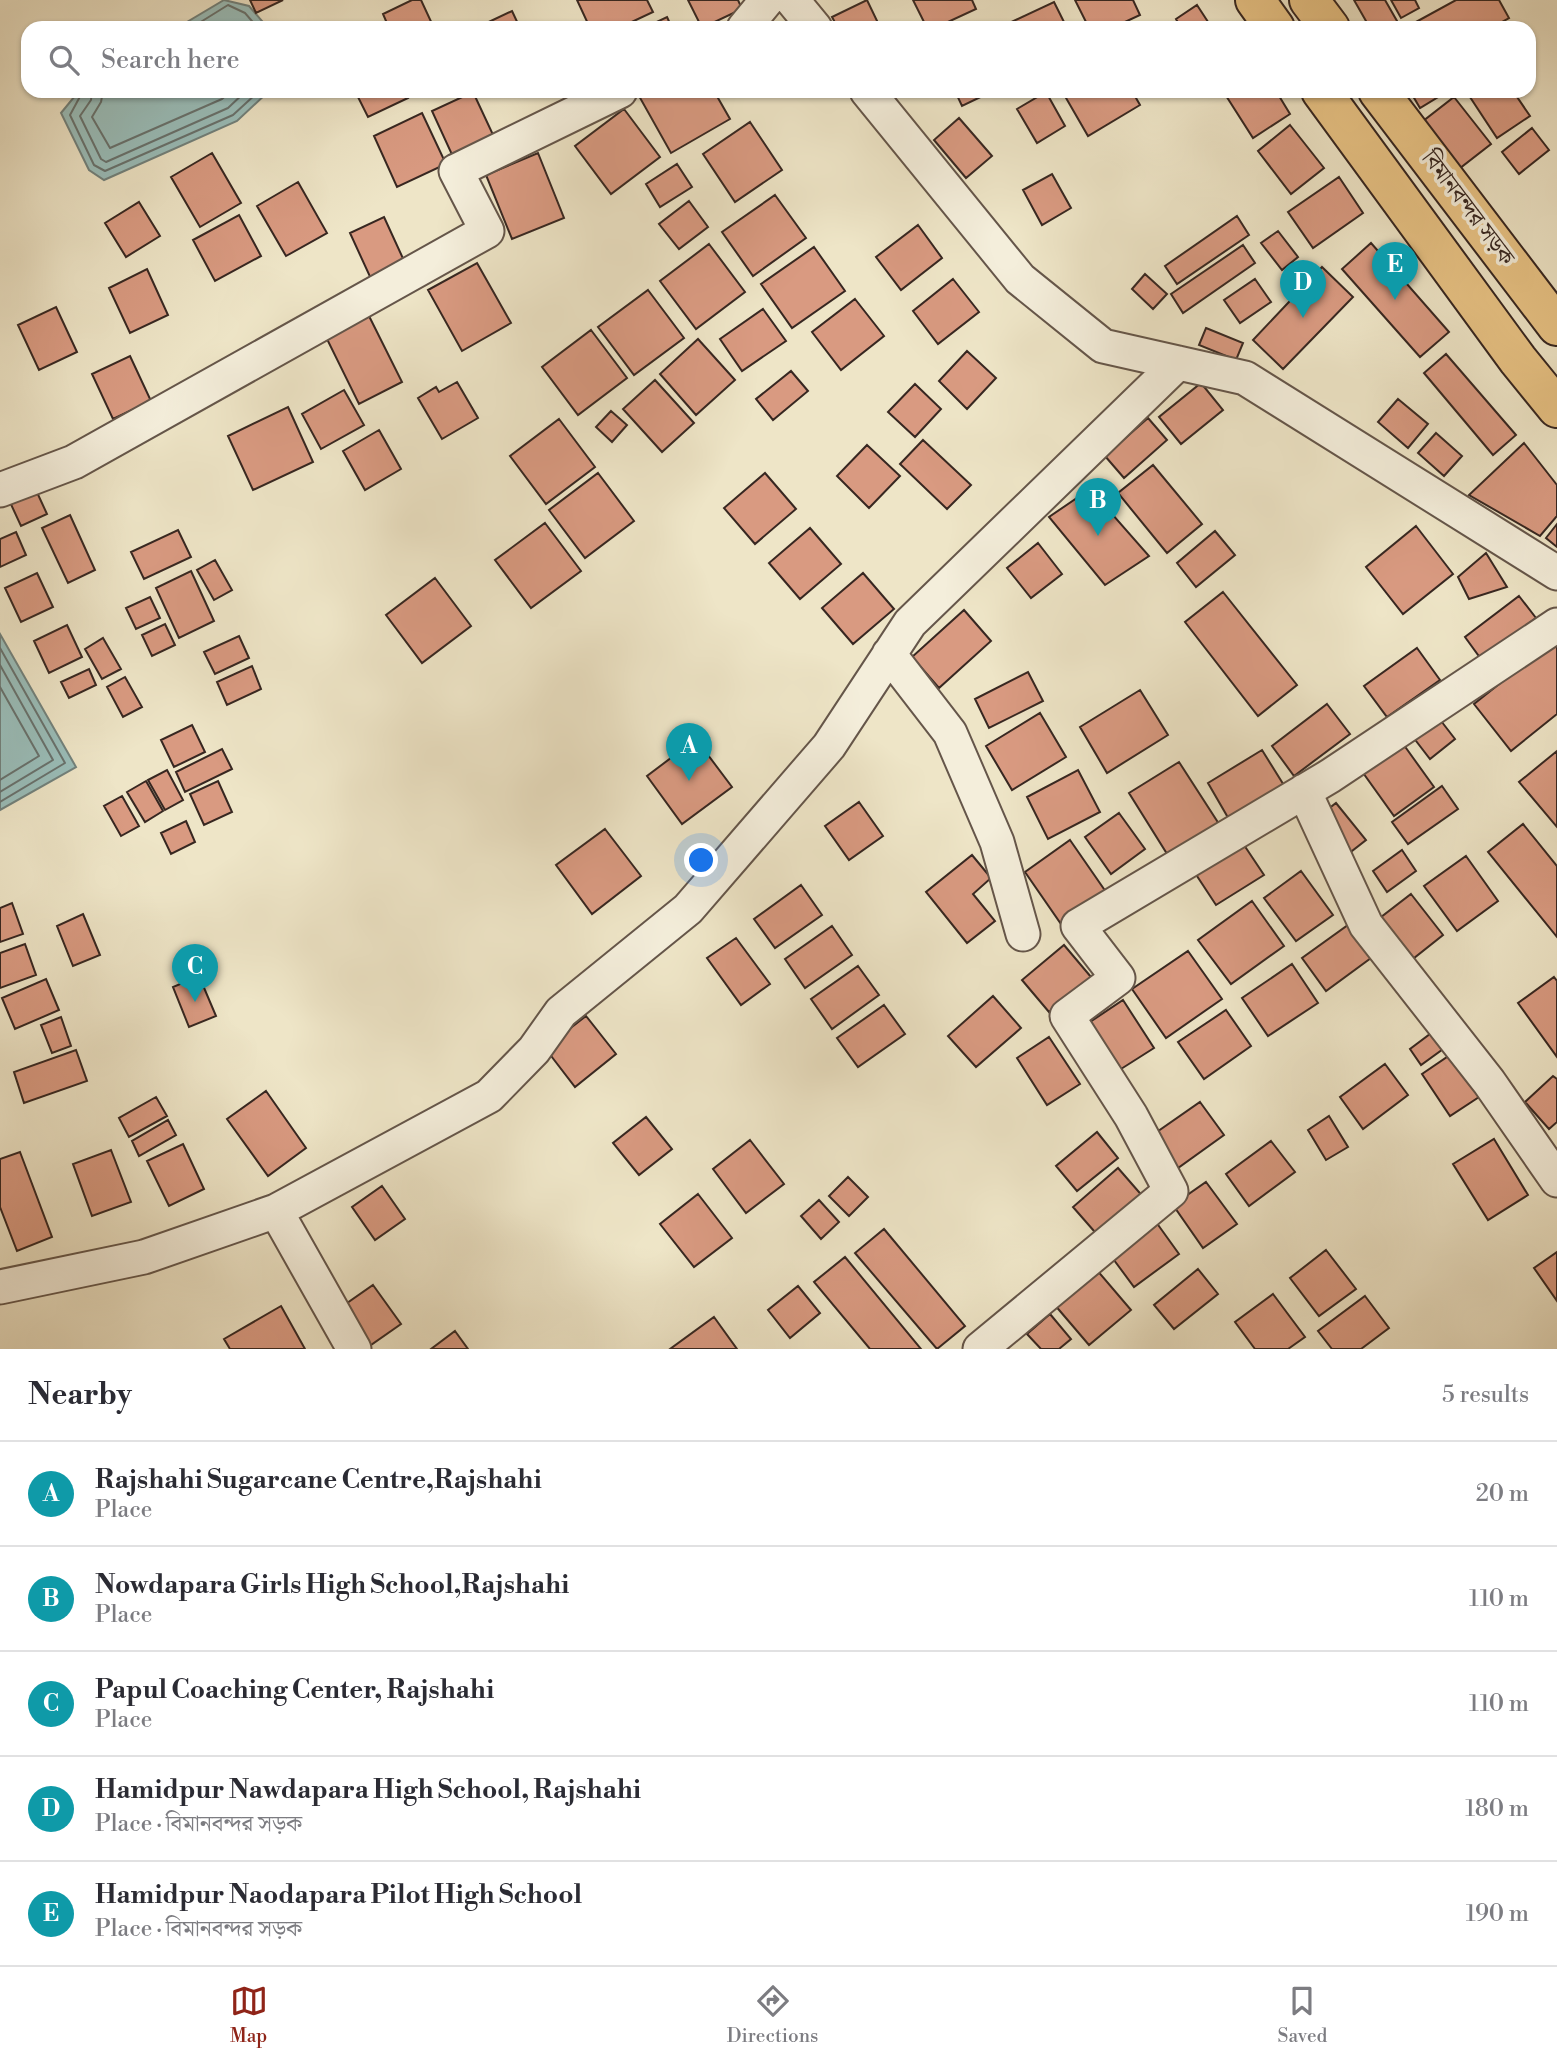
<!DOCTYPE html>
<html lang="en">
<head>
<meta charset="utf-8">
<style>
  body { margin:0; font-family:"Libre Bodoni","Noto Serif Bengali",serif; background:#f2f2f3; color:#2b2b33 }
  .you { position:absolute; left:702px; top:861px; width:24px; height:24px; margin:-18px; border:5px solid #fff; border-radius:50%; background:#1a73e8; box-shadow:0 0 0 10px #1a73e833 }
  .badge { display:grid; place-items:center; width:46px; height:46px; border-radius:50%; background:#8f2418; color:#fff; font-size:23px; font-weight:700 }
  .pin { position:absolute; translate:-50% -58px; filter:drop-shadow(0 2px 4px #0008) }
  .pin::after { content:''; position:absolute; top:37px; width:24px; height:21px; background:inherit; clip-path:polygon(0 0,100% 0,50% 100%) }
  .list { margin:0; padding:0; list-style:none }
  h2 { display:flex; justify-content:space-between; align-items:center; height:91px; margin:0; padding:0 28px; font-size:30px }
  h2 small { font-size:23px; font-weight:400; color:#7c7c81 }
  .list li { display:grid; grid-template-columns:46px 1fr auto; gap:21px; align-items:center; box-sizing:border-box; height:105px; padding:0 28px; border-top:2px solid #e1e1e2 }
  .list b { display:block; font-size:26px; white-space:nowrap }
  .list p { margin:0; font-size:23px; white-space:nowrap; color:#7c7c81 }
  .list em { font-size:23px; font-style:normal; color:#7c7c81 }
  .icon { flex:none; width:38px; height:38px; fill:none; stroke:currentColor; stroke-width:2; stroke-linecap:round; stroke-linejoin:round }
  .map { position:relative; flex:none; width:1557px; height:1349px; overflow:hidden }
  .search { position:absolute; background:#fff; box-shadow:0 2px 5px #0004; left:21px; right:21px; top:21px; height:77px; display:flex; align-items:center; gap:18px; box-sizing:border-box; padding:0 24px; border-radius:21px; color:#7c7c81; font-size:26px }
  .sheet { height:616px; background:#fff }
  nav { display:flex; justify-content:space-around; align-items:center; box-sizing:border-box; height:98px; border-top:2px solid #e1e1e2; background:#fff; font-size:19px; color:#7c7c81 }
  nav a { display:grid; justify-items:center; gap:4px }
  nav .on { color:#8f2418 }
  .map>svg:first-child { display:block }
  .water { fill:#9abeba; stroke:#72827d; stroke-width:2 }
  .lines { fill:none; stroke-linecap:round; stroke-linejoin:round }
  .shore { stroke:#68726e; stroke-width:2 }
  .building { fill:#d99a81; stroke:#372721; stroke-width:2 }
  .street-casing { stroke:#65564a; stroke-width:37 }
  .primary-casing { stroke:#372721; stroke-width:42 }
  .street { stroke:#f4eedb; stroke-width:33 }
  .primary { stroke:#e7c284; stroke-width:38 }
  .labels { text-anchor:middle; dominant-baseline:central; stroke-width:7; stroke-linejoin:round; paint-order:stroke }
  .street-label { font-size:23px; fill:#372721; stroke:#f4eedb }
</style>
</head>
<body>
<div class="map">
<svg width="1557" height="1349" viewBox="0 0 1557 1349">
  <rect width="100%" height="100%" fill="#eee5c7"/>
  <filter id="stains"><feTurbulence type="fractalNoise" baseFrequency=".00286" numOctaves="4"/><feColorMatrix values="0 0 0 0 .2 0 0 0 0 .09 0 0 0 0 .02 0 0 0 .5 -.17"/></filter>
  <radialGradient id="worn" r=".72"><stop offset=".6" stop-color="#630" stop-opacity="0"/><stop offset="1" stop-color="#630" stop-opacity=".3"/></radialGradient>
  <path class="water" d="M224 0 249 6 268 28H177Z
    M79 91H269L237 121 104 180 89 170 61 113Z
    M0 634 76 767 0 810Z"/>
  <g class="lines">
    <path class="shore" d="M191 28 228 5 245 13 258 28
      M83 91 70 115 94 165 105 171 233 115 259 91
      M92 91 91 100 80 116 101 159 106 162 228 108 246 91
      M103 91 101 102 92 117 110 148 222 99 231 91
      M0 648 65 763 0 802
      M0 665 53 760 0 792
      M0 687 39 756 0 780"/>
  </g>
  <path class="building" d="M250 0H283L256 13Z
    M412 0H421L434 28H389L383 14Z
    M577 0H647L653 12 619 28H590Z
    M688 0H738L742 9 702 28Z
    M867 0 879 25 872 28H838L832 17Z
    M913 0H972L976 9 935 28H927Z
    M1075 0H1133L1140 15 1112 28H1089Z
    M1354 0H1385L1397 21 1385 28H1370Z
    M1391 0H1415L1419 8 1401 18Z
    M1456 0H1499L1509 18 1491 28H1405Z
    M1054 2 1067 28H1009L1007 24Z
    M1197 5 1212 28H1181L1176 19Z
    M512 11 520 28H476Z
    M667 17 672 28H644Z
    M355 91H404L408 98 368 117Z
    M649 91H714L730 119 671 153 639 96Z
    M955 91H993L962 106Z
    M1062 91H1132L1140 105 1088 136Z
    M1223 91H1276L1290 114 1253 138Z
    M1410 91H1448L1420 108Z
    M1466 91H1513L1530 116 1497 138Z
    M473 92 495 139 454 159 432 111Z
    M1046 92 1065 126 1037 143 1017 109Z
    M1454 97 1491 144 1455 172 1418 125Z
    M624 109 660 157 611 194 575 146Z
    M422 113 446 164 397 187 374 136Z
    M959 118 992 156 966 178 934 140Z
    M750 122 782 170 735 202 703 154Z
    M1290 125 1324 168 1291 194 1258 151Z
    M1532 128 1549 150 1519 174 1502 152Z
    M212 153 241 203 200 227 171 177Z
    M538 153 564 218 512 239 486 175Z
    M677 164 692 187 660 207 646 184Z
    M1052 174 1071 208 1042 225 1023 190Z
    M1339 177 1363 213 1313 248 1288 212Z
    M298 182 327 233 286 256 257 206Z
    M775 195 806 238 753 276 722 232Z
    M689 201 708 227 679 249 659 224Z
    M139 202 160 236 126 257 105 223Z
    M239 215 261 256 215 281 193 240Z
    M1237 216 1249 235 1177 284 1165 266Z
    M384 217 406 265 372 281 350 233Z
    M918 225 942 258 901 290 876 257Z
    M1278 231 1298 257 1282 270 1261 243Z
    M1371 243 1449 332 1420 357 1342 269Z
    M709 244 745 292 696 329 660 281Z
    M1243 245 1255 263 1183 313 1171 294Z
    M814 247 845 291 792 328 761 284Z
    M477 263 511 323 462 351 428 290Z
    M1322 267 1353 297 1283 369 1253 340Z
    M147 269 168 315 130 333 109 288Z
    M1145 274 1167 294 1153 309 1132 289Z
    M953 279 979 312 938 344 913 311Z
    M1255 279 1271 302 1240 323 1224 300Z
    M648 290 684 338 634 375 598 327Z
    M855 299 884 336 841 370 812 332Z
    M56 307 77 352 39 370 18 325Z
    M763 309 786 341 742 371 720 339Z
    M368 314 402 382 359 404 325 335Z
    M1206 328 1243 343 1236 360 1199 345Z
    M591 330 627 378 578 415 542 367Z
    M698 339 735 380 696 415 660 374Z
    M967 351 996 378 967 409 939 381Z
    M1446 354 1516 435 1493 455 1424 373Z
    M130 356 151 401 113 419 92 374Z
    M791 371 808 391 773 420 756 399Z
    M655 380 694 423 662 452 623 409Z
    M457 382 478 418 442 439 418 398 436 387 439 392Z
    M1201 383 1223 410 1181 444 1159 417Z
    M915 384 941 409 915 437 888 412Z
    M344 390 364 425 321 449 302 414Z
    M1398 399 1428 424 1408 448 1378 422Z
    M288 407 313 462 253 490 228 436Z
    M611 411 627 425 612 442 596 427Z
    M1148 418 1167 440 1124 478 1105 456Z
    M559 419 595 467 546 504 510 456Z
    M379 430 401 469 365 490 343 451Z
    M1436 433 1462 456 1444 476 1418 453Z
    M923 440 971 485 947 509 900 464Z
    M1524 443 1557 485V516L1540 536 1469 495Z
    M867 445 900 476 869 508 837 476Z
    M1153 465 1202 524 1167 553 1118 493Z
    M598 473 634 521 585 558 549 510Z
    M765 473 796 509 755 544 724 508Z
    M35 488 47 514 21 526 9 500Z
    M1090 489 1149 556 1105 585 1049 517Z
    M70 515 95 570 68 583 42 528Z
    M545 523 581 571 531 608 495 560Z
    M1557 524V547L1546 538Z
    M1416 526 1453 574 1403 614 1366 567Z
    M810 528 841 564 800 599 769 563Z
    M178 530 191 557 144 579 131 552Z
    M1215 531 1235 555 1196 587 1177 563Z
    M16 532 26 555 0 567V539Z
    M1038 543 1062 574 1031 598 1007 568Z
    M1486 553 1507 587 1469 599 1458 577Z
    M215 560 232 590 214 600 197 570Z
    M191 571 214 621 179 638 156 588Z
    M37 573 53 607 21 622 5 588Z
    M863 573 894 609 853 644 822 608Z
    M435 578 471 626 422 663 386 615Z
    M1223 592 1297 685 1258 716 1185 622Z
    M1519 596 1536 618 1481 659 1465 637Z
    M150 597 160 618 136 629 126 608Z
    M964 610 991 641 939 688 912 657Z
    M165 624 175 645 152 656 142 635Z
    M67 625 82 657 49 673 34 641Z
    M239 636 249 658 215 674 204 652Z
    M103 638 121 669 102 679 85 649Z
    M1557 638V714L1511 751 1474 704Z
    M1417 648 1440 680 1387 717 1364 686Z
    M252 666 261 689 227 705 217 682Z
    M89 669 96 685 69 698 61 682Z
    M1028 672 1043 701 989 728 975 699Z
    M125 677 142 707 123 717 107 687Z
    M1140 690 1168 735 1107 773 1080 727Z
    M1327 704 1350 734 1294 776 1272 746Z
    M1040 713 1066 757 1012 790 986 746Z
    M1438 717 1455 739 1430 759 1413 737Z
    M192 725 205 752 174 767 161 740Z
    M696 739 732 787 682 824 647 776Z
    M1401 741 1434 787 1394 816 1361 770Z
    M222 749 232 769 185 792 176 772Z
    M1262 750 1285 787 1230 821 1208 783Z
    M1557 751V827L1519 782Z
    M1179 762 1219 824 1169 857 1129 793Z
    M167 770 183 800 165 810 148 780Z
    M1078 770 1100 812 1048 839 1027 797Z
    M146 781 163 811 145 822 127 792Z
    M218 781 232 812 204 825 190 794Z
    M1442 786 1458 809 1408 844 1392 822Z
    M122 796 139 826 121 836 104 806Z
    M859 802 883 836 849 860 825 826Z
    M1336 803 1366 840 1334 865 1304 828Z
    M1119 813 1145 849 1111 874 1085 837Z
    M186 821 195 842 171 854 161 833Z
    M1523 824 1557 866V937L1488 852Z
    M605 829 641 876 592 914 556 865Z
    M1070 840 1106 892 1061 924 1025 872Z
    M1242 842 1264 875 1216 905 1195 873Z
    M1402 850 1416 871 1387 892 1373 871Z
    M972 855 991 878 973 894 995 921 967 943 926 892Z
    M1466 856 1498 901 1457 931 1424 886Z
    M1301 871 1333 915 1296 941 1264 898Z
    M801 885 822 915 775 948 754 919Z
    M1411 894 1443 935 1409 962 1376 921Z
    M1252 901 1284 946 1231 984 1198 940Z
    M12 903 23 934 0 942V908Z
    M83 914 100 955 73 966 57 926Z
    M1348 925 1371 958 1326 991 1302 958Z
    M832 926 852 955 805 988 785 959Z
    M736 938 770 984 741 1005 707 958Z
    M25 944 36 975 0 988V953Z
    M1064 945 1091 977 1049 1012 1022 980Z
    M1188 951 1222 999 1166 1038 1132 989Z
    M1292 964 1318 1003 1268 1036 1242 998Z
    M858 966 879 995 832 1029 811 999Z
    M199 976 216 1016 189 1027 173 987Z
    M1554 977 1557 981V1057L1518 1003Z
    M46 979 59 1010 15 1029 2 998Z
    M993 996 1021 1028 976 1067 948 1036Z
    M1123 1000 1154 1048 1121 1069 1090 1022Z
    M884 1005 905 1034 858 1067 837 1038Z
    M1226 1010 1251 1046 1204 1079 1178 1042Z
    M586 1016 616 1054 575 1087 545 1048Z
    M61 1017 71 1046 52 1053 41 1025Z
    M1438 1028 1450 1044 1421 1065 1410 1049Z
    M1049 1037 1080 1084 1047 1105 1017 1058Z
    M76 1050 87 1081 24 1103 14 1072Z
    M1450 1055 1479 1097 1450 1116 1422 1074Z
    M1385 1064 1408 1095 1363 1129 1340 1097Z
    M1553 1076 1557 1079V1122L1549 1129 1525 1102Z
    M266 1091 306 1148 268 1176 227 1119Z
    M156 1097 167 1116 129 1137 119 1118Z
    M1200 1102 1224 1135 1178 1168 1154 1134Z
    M1329 1116 1348 1147 1326 1160 1308 1130Z
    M646 1117 672 1149 639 1175 613 1143Z
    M168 1120 176 1135 139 1156 132 1141Z
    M1097 1132 1118 1158 1077 1191 1056 1166Z
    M1494 1139 1528 1195 1488 1220 1453 1164Z
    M750 1140 784 1184 746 1213 713 1169Z
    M1271 1141 1295 1172 1249 1206 1226 1174Z
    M183 1144 204 1189 169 1206 147 1161Z
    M111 1150 131 1202 92 1216 73 1164Z
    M20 1152 52 1237 17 1251 0 1207V1159Z
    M1118 1168 1145 1199 1101 1239 1073 1207Z
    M848 1177 868 1197 849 1216 829 1196Z
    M1206 1182 1237 1224 1203 1248 1173 1205Z
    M382 1186 405 1219 375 1240 352 1207Z
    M698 1194 732 1238 694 1267 660 1224Z
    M819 1200 839 1222 821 1239 801 1216Z
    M1156 1222 1179 1254 1134 1287 1111 1256Z
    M884 1229 965 1326 937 1349 855 1253Z
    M1326 1250 1356 1289 1319 1316 1290 1278Z
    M1557 1252V1301L1534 1268Z
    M845 1257 921 1349H870L814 1282Z
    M1096 1269 1131 1310 1089 1345 1054 1304Z
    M1198 1269 1218 1294 1174 1329 1154 1305Z
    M373 1285 401 1324 368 1347 340 1308Z
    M798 1286 820 1313 790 1338 768 1310Z
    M1273 1294 1305 1337 1288 1349H1255L1235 1322Z
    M1365 1296 1389 1328 1361 1349H1332L1318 1331Z
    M281 1306 305 1349H230L224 1339Z
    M1050 1314 1071 1339 1059 1349H1041L1027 1334Z
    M714 1317 737 1349H670Z
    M455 1331 468 1349H431Z"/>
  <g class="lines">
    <g class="street-casing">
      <path id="street" d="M792 0 815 28
        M744 28 767 0
        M867 91 1020 279 1103 346 1245 378 1557 573
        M0 490 74 462 487 231 456 171 620 91
        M889 654 950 733 997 842 1023 934
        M1304 791 1366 925 1489 1082 1557 1180
        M276 1211 354 1349
        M0 1287 144 1257 276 1211 489 1096 534 1050 561 1012 688 909 829 746 910 623 1178 363
        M980 1349 1171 1191 1131 1116 1067 1016 1118 978 1078 926 1330 776 1557 625"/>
    </g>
    <g class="primary-casing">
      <path id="primary" d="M1255 0 1275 28
        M1309 0 1330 28
        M1321 91 1518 360 1557 408
        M1378 91 1557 326"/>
    </g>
    <use href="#street" class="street"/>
    <use href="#primary" class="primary"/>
  </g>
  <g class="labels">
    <g class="street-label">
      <text transform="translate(1468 208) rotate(53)">বিমানবন্দর সড়ক</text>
    </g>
  </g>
  <rect width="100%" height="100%" filter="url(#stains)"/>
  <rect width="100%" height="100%" fill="url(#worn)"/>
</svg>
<div class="you"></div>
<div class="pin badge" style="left:689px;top:781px;background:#0f9aa8">A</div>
<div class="pin badge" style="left:1098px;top:536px;background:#0f9aa8">B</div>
<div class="pin badge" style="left:195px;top:1002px;background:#0f9aa8">C</div>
<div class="pin badge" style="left:1303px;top:318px;background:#0f9aa8">D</div>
<div class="pin badge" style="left:1395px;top:300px;background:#0f9aa8">E</div>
<div class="search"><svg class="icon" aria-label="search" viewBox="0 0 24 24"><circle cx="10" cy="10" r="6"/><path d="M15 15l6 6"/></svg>Search here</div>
</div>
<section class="sheet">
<h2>Nearby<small>5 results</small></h2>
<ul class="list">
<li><span class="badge" style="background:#0f9aa8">A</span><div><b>Rajshahi Sugarcane Centre,Rajshahi</b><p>Place</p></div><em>20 m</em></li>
<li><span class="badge" style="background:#0f9aa8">B</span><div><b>Nowdapara Girls High School,Rajshahi</b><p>Place</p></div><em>110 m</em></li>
<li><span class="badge" style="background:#0f9aa8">C</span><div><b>Papul Coaching Center, Rajshahi</b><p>Place</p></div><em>110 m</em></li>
<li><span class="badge" style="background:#0f9aa8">D</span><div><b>Hamidpur Nawdapara High School, Rajshahi</b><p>Place · বিমানবন্দর সড়ক</p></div><em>180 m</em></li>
<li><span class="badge" style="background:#0f9aa8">E</span><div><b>Hamidpur Naodapara Pilot High School</b><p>Place · বিমানবন্দর সড়ক</p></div><em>190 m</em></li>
</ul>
</section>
<nav>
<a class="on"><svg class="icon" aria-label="map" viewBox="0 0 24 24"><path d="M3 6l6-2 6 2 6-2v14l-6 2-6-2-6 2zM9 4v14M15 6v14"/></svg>Map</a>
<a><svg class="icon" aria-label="directions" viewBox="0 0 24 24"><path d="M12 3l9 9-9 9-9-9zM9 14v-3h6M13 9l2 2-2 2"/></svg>Directions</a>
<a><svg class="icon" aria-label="saved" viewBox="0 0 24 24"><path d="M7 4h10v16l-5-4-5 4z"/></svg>Saved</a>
</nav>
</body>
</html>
